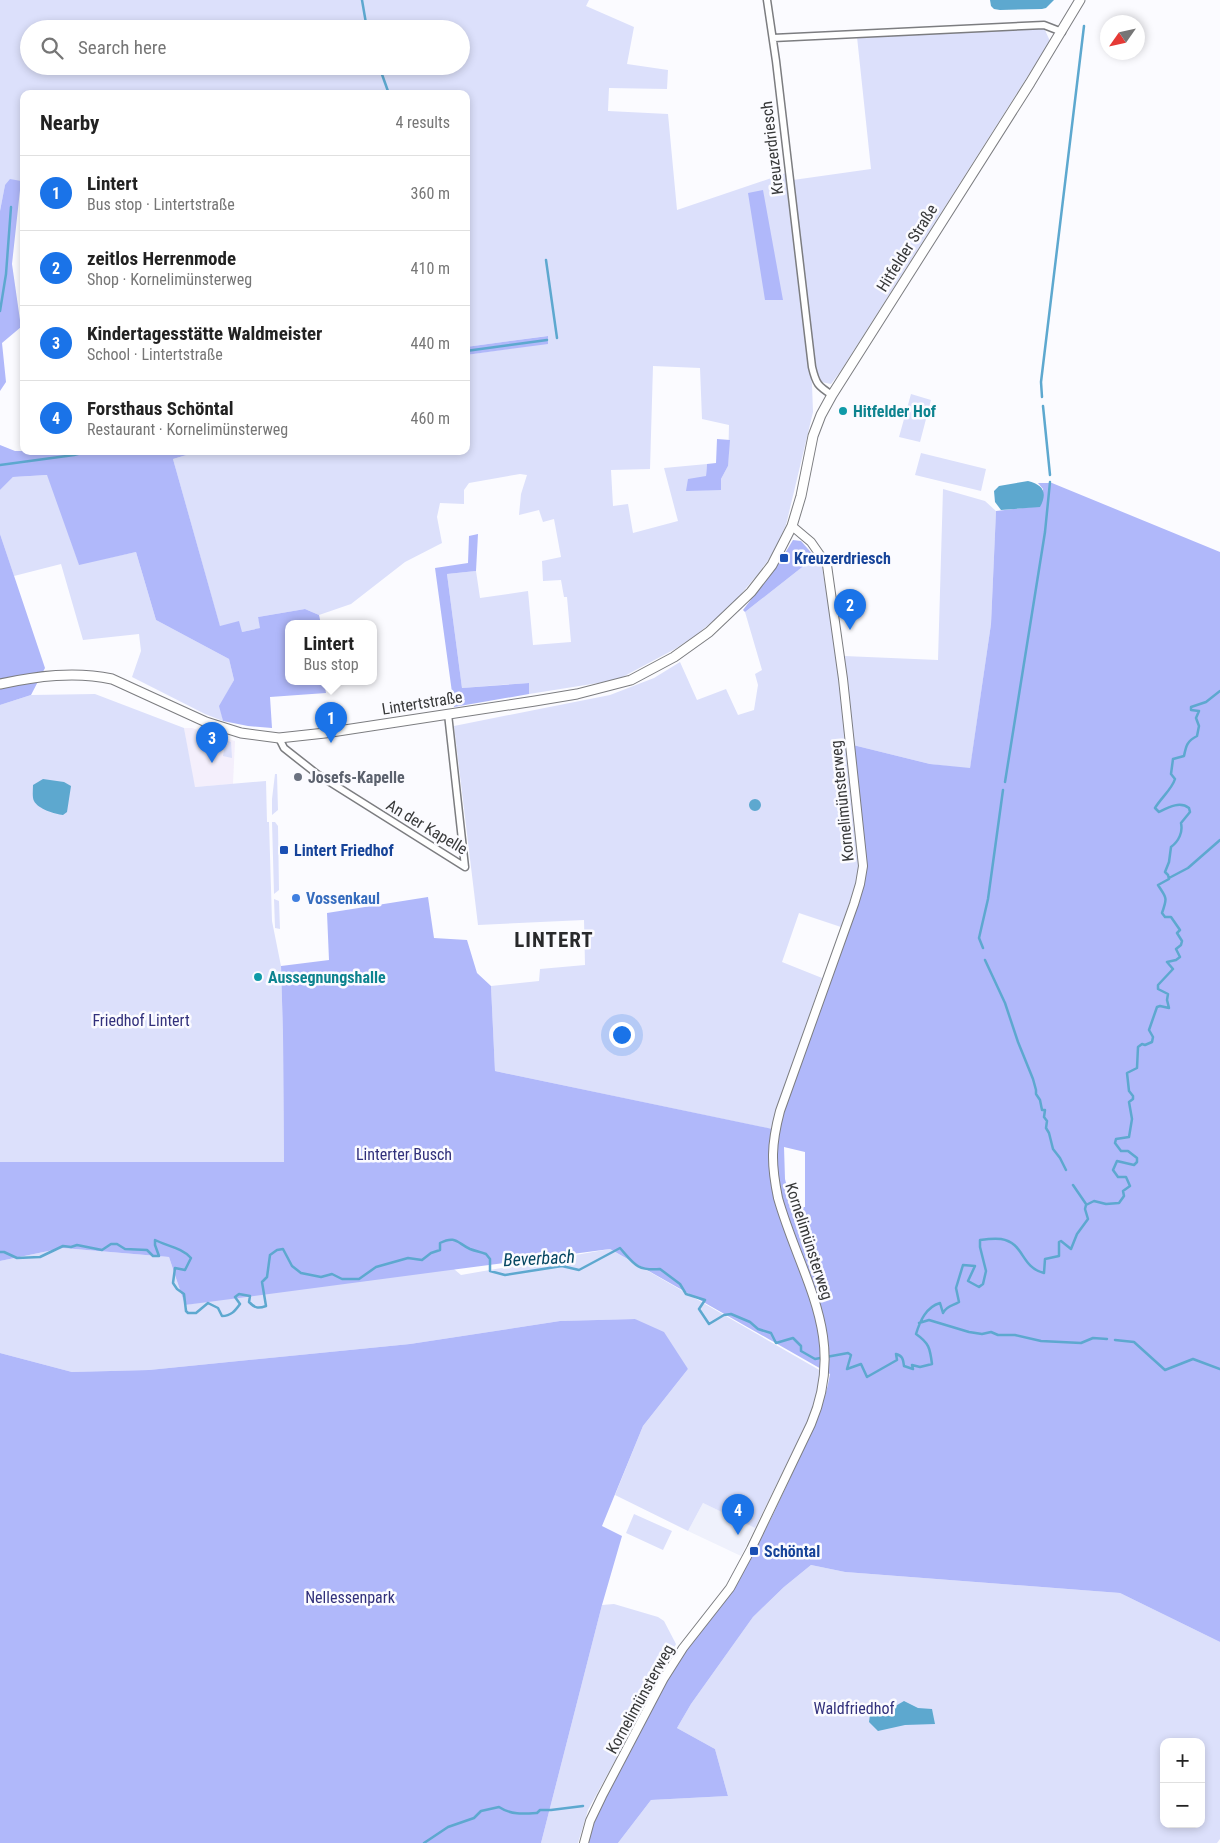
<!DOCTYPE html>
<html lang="en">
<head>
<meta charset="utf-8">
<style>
  body { margin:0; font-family:"Roboto Condensed",sans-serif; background:#f6f6f6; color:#222 }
  .controls { position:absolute; right:15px; bottom:15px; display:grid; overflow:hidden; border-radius:10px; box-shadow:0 2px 8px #0003 }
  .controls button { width:45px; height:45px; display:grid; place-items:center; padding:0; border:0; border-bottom:1px solid #e0e0e0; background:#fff; color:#222; font:25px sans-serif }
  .compass { position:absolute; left:1100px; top:15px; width:45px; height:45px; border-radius:50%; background:#fff; box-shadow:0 2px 8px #0003; rotate:236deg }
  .you { position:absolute; left:621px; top:1034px; width:18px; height:18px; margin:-12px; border:4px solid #fff; border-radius:50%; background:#1a73e8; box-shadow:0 0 0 8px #1a73e833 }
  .badge { display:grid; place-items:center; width:32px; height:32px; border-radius:50%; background:#1a73e8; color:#fff; font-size:16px; font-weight:700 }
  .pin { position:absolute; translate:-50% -41px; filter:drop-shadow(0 1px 2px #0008) }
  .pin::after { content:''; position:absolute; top:26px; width:18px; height:15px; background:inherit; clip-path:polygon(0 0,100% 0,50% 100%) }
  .popup { position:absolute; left:285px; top:620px; width:92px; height:65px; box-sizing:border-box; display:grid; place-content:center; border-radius:10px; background:#fff; filter:drop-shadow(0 1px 4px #0005); font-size:16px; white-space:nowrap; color:#767676 }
  .popup b { font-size:19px; color:#222 }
  .popup::after { content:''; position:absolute; left:50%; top:100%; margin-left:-10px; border:10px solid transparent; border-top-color:#fff }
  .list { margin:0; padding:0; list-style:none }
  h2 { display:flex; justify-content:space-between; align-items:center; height:65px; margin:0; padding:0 20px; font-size:21px }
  h2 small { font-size:16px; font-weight:400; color:#767676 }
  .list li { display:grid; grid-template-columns:32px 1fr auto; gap:15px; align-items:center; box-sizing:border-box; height:75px; padding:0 20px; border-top:1px solid #e0e0e0 }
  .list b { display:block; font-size:19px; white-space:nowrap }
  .list p { margin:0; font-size:16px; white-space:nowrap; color:#767676 }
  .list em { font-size:16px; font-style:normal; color:#767676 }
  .icon { flex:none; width:28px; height:28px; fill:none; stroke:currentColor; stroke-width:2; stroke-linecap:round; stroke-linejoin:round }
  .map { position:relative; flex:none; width:1220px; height:1843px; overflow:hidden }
  .search { position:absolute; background:#fff; box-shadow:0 2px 8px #0003; left:20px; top:20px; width:450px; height:55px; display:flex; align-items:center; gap:12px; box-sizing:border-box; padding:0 18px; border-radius:28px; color:#767676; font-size:19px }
  .panel { position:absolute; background:#fff; box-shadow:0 2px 8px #0003; left:20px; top:90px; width:450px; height:365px; border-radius:10px }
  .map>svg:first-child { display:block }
  .built { fill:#eff1fc }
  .education { fill:#f4effc }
  .green { fill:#dce0fb; fill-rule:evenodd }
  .forest { fill:#b0b8fa; fill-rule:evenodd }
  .water { fill:#5da8cf }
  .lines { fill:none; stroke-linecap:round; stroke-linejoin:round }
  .stream { stroke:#5da8cf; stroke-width:2.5 }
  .minor-casing { stroke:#7c7d80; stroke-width:9 }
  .tertiary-casing { stroke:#7c7d80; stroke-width:10 }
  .secondary-casing { stroke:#7c7d80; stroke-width:11 }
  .minor { stroke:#fff; stroke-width:6 }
  .tertiary { stroke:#fff; stroke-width:8 }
  .secondary { stroke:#fff; stroke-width:9 }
  .culture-dot { fill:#0f9aa8; stroke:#fbfbff; stroke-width:2 }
  .transit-dot { fill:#1a4fb4; stroke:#fbfbff; stroke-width:2 }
  .worship-dot { fill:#6b7280; stroke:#fbfbff; stroke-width:2 }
  .shop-dot { fill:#3f7fe0; stroke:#fbfbff; stroke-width:2 }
  .labels { text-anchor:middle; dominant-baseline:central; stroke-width:5; stroke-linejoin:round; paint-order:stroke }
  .street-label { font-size:16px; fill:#373839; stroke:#fbfbff }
  .culture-label { font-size:16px; font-weight:bold; fill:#0d838f; stroke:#fbfbff; text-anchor:start }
  .transit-label { font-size:16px; font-weight:bold; fill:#164399; stroke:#fbfbff; text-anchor:start }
  .worship-label { font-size:16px; font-weight:bold; fill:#5b616d; stroke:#fbfbff; text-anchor:start }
  .shop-label { font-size:16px; font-weight:bold; fill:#366cbe; stroke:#fbfbff; text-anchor:start }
  .park-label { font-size:16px; fill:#31307b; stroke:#fbfbff }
  .water-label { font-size:18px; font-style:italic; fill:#064762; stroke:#fbfbff }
  .district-label { font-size:21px; font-weight:bold; letter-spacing:1px; fill:#28292b; stroke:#fbfbff }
</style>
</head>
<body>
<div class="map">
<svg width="1220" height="1843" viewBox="0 0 1220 1843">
  <rect width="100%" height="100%" fill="#fbfbff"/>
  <path class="built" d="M703 1503 755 1528 741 1556 688 1531Z"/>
  <path class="education" d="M184 728H192L235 741 233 784 194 787Z"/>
  <path class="green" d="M0 0H589L586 6 634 27 627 64 668 70 667 89 609 88 608 111 668 114 677 210 786 173 812 384 813 412 786 525 774 552 758 574 730 607 696 635 675 649 617 680 529 694 528 683 462 688 447 574 476 571 480 598 528 591 533 645 571 642 567 597H564L561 580 543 581 542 561 561 557 554 519 543 522 539 510 519 515 521 494 527 475 520 474 469 483 464 490V504L440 503 437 517 442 543 405 562 351 604 319 615 305 609 258 617 261 628 242 632 220 627 173 459 200 451H466V355L548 343 547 336 466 347V94H24V189L20 188V181L5 185 0 211ZM29 29H461V66H29ZM653 366 700 368 702 419 729 425 728 466 721 479V489L706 476 707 464 664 468 678 521 633 533 628 504 613 506 611 470 650 469Z
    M1044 28 1050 41 840 372 831 384 821 382 817 375 793 180 871 169 857 37Z
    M911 394 931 400 920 442 899 437Z
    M921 453 986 469 981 491 915 475Z
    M48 475 79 564 136 552 156 620 229 659 234 680 220 706 223 721 205 714 132 677 141 651 139 634 83 640 61 564 14 576 0 534V490L13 477Z
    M943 489 985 501 996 511 991 624 970 769 930 764 853 745 844 656 938 660Z
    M815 557 822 567 835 644 860 858 856 883 841 927 799 913 782 962 822 978 771 1129 495 1071 491 986 539 981 540 969 585 965 584 920 478 925 454 726 610 695 654 678 680 662 697 700 726 689 738 715 754 710 758 685 755 674 762 670 745 612Z
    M95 694 184 728 195 787 266 781 267 822H269L272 921 281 966 283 1035 284 1162H0V705L31 695Z
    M202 732 231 742 232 758 223 756 224 750 198 746Z
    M275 774H277L278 810 272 815V799Z
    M272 822H275L278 826 279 890 274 894Z
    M274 899 279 901 280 929 275 928Z
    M63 1248 169 1257 185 1305 441 1258 461 1275 610 1249 821 1371 819 1391 812 1412 755 1528 703 1503 688 1531 615 1495 643 1426 688 1369 635 1319 560 1321 410 1344 149 1370 72 1372 0 1353V1261Z
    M634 1514 672 1531 663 1550 626 1533Z
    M811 1565 845 1572 1120 1593 1220 1642V1839L1217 1843H618L651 1800 728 1796 715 1749 677 1728 691 1704 753 1617 784 1587ZM1164 1742H1201V1824H1164Z
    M614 1604 658 1617 664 1621 676 1644 653 1691 588 1810 578 1843H541L602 1605Z"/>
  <path class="forest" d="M10 179 21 181 12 264 21 327 2 343 6 382 0 391V211L5 185Z
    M763 190 783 300H765L748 193Z
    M548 336V344L466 355V347Z
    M717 439 730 440 728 466 721 479V490L686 491 688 479 706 476 707 464 716 463Z
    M0 445 15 451H200L173 459 220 626 239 621 242 632 260 628 258 617 305 609 319 615 321 624H288V682H324L326 693 270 697 272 728 248 726 223 721 219 706 234 680 229 659 156 620 136 552 79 565 47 475 13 477 0 490Z
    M1038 483H1052L1220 552V1642L1120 1593 845 1572 811 1565 784 1587 753 1617 691 1704 677 1728 715 1749 728 1796 651 1800 618 1843H588L594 1822C622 1766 648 1707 682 1654 696 1634 714 1618 727 1598 754 1557 777 1507 797 1463 810 1434 825 1406 830 1374L610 1249 185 1305 169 1257 63 1248 0 1261V1162H284L283 1035 281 966 329 960 327 913 428 897 434 938 467 940 477 973 491 986 495 1071 777 1130 864 884 866 858 853 745 930 764 970 768 991 624 996 511 1040 506 1043 489ZM784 1147 805 1152V1207H792L785 1179Z
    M0 534 45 668 31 695 0 705Z
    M478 534 476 571 447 574 462 688 529 683V694L454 707 435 568 468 563 469 536Z
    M793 540 801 541 815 557 745 612 743 610 779 563Z
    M635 1319 664 1332 688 1369 643 1426 602 1526 622 1536 602 1605 541 1843H0V1353L72 1372 149 1370 410 1344 560 1321Z"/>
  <path class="water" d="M990 0H1054L1046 8 1042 9 1000 10 994 9 991 6Z
    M1028 481C1043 485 1048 492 1040 507L1001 510 995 502 994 491 999 486Z
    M43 779 64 782 71 786 67 812 63 815C55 814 38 809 34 801 32 797 33 790 33 785Z
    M749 805a6 6 0 1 1 12 0a6 6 0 1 1-12 0Z
    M904 1701 918 1708 932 1709 935 1724 905 1725 878 1731 869 1722 871 1707 892 1708Z"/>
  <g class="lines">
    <path class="stream" d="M362 0 367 29
      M379 66 389 94
      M546 260 557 338
      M0 311 6 274 11 207
      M466 351 547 340
      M1042 397 1041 382 1084 26
      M1043 406 1050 475
      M0 465 74 455 89 451
      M1005 782 1045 532 1050 482
      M1169 878 1188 868 1220 840
      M983 948 979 938 988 899 1003 790
      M985 960 1005 1003 1018 1042 1033 1079 1036 1090V1094L1040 1100 1042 1110H1045L1044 1117 1047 1121 1046 1128 1049 1133 1053 1149 1060 1158 1066 1170
      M1073 1185 1086 1204
      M0 1252H4L17 1258 40 1257 63 1246 71 1247 77 1245 102 1250 111 1244H117L125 1249 147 1250 153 1256H159L155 1245V1240C167 1246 182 1248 191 1258L185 1270 175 1268 173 1283 177 1289 184 1294 186 1311 188 1313H196L208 1303 218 1308 222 1316C231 1316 235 1311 240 1304L235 1297 239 1294 250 1296 249 1302C255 1308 258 1309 266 1306L262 1282 267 1277 270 1255 277 1250 283 1249 292 1266 301 1273 321 1277 332 1274 342 1279H359L376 1267 408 1258 422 1260 431 1253 440 1250V1243C456 1235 457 1243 470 1249 475 1251 481 1252 486 1254L490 1259V1271L505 1275 562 1266 579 1270 620 1248C634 1264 637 1271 660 1269L680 1284 686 1294 705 1300 699 1309 709 1324 724 1315 731 1314 750 1322 758 1329 771 1333 776 1343 793 1338 801 1346V1351L815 1359 848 1353 851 1355 847 1369 861 1364 867 1377 897 1360 896 1354C903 1356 903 1359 904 1366L913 1369 912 1365 920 1367 932 1364C930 1348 929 1343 916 1334 920 1321 926 1307 940 1303L943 1313C947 1305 953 1306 959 1302L956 1288 963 1265 975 1266 968 1281 979 1287 983 1284 986 1271 980 1247V1240C987 1239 994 1238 1001 1239 1025 1243 1020 1267 1044 1273L1045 1259 1059 1256V1242L1061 1241 1071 1249 1077 1234 1088 1219 1085 1209 1086 1205 1094 1201 1106 1204 1119 1203 1124 1196 1123 1191 1130 1186 1126 1177H1118L1113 1170 1117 1161 1134 1165 1137 1162V1158L1128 1151H1121L1115 1143 1116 1139 1129 1137 1132 1119 1129 1102 1133 1099V1096L1129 1091 1127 1073 1137 1068 1138 1047 1142 1044 1145 1045 1152 1042 1153 1037 1149 1030 1157 1007 1160 1006 1169 1008 1167 1000 1168 994 1158 989V985L1173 969 1167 962 1176 960 1180 957 1176 949 1181 945 1182 941 1177 933 1180 930 1171 917H1165L1162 913C1168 896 1166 898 1158 885L1169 879 1168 875 1165 872 1169 862 1171 847C1179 841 1183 832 1181 823L1190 812 1189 808C1180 801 1169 807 1159 812L1155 808C1161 798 1172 789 1175 779L1171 774 1173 759 1184 756C1186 746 1187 741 1197 736L1199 726 1196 718 1199 711 1191 710V707L1206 702 1220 691
      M919 1323 929 1320 969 1332 982 1334 991 1332 998 1335H1015L1041 1341 1081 1343 1093 1338 1107 1339
      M1115 1340 1134 1342 1165 1370 1193 1359 1220 1369
      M424 1843 448 1827 474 1818 481 1811 499 1807C511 1815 523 1814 537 1813L540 1810H551L583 1806"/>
    <g class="minor-casing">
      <path id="minor" d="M767 0 776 61 812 367C816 384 818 386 832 395
        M773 38 1044 25 1062 32
        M448 714 465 867
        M279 738 284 748 317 774 465 867"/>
    </g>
    <g class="tertiary-casing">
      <path id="tertiary" d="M584 1843 590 1821 602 1796 664 1678 683 1648 730 1588 751 1549 811 1424C848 1337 801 1279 778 1198 771 1164 771 1145 780 1111L854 904 860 884 863 866 843 679 827 565 811 542 792 526"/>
    </g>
    <g class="secondary-casing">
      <path id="secondary" d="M0 684C37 676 75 671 112 679L206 722 241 733 279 738 325 733 535 701 577 694 631 680 674 657 709 632 751 592 772 565 792 526 801 496 813 436 821 415 832 395 1030 83 1080 0"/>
    </g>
    <use href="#minor" class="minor"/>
    <use href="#tertiary" class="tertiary"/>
    <use href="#secondary" class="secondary"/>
  </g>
  <g class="culture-dot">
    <circle cx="843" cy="411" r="5"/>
    <circle cx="258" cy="977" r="5"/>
  </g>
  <g class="transit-dot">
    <rect x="779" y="553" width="10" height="10" rx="2.5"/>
    <rect x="279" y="845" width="10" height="10" rx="2.5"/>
    <rect x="749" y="1546" width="10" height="10" rx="2.5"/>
  </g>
  <circle class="worship-dot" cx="298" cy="777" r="5"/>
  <circle class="shop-dot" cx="296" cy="898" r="5"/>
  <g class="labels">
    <g class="street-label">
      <text transform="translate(772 148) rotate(-97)">Kreuzerdriesch</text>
      <text transform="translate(907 248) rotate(-58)">Hitfelder Straße</text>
      <text transform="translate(422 703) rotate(-9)">Lintertstraße</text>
      <text transform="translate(842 801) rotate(-96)">Kornelimünsterweg</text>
      <text transform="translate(427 827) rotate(31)">An der Kapelle</text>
      <text transform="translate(809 1241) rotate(72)">Kornelimünsterweg</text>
      <text transform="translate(640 1699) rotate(-61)">Kornelimünsterweg</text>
    </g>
    <g class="culture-label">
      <text x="853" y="411">Hitfelder Hof</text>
      <text x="268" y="977">Aussegnungshalle</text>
    </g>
    <g class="transit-label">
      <text x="794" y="558">Kreuzerdriesch</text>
      <text x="294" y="850">Lintert Friedhof</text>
      <text x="764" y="1551">Schöntal</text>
    </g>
    <g class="worship-label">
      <text x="308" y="777">Josefs-Kapelle</text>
    </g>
    <g class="shop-label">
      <text x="306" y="898">Vossenkaul</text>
    </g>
    <g class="park-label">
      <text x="141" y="1020">Friedhof Lintert</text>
      <text x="404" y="1154">Linterter Busch</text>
      <text x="350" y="1597">Nellessenpark</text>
      <text x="854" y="1708">Waldfriedhof</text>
    </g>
    <g class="water-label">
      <text transform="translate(539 1258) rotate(-3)">Beverbach</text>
    </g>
    <g class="district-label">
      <text x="554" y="940">LINTERT</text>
    </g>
  </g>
</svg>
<div class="controls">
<button>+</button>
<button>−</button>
</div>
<svg class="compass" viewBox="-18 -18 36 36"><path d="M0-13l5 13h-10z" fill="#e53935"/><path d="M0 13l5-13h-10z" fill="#767676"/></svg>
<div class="you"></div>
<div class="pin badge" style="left:331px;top:743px">1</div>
<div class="popup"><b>Lintert</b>Bus stop</div>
<div class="pin badge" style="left:850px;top:630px">2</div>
<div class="pin badge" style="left:212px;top:763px">3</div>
<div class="pin badge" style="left:738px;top:1535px">4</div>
<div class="search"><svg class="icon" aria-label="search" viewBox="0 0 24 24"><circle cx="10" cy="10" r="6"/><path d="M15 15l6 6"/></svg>Search here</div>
<section class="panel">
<h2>Nearby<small>4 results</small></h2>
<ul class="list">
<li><span class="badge">1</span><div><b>Lintert</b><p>Bus stop · Lintertstraße</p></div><em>360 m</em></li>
<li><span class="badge">2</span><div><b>zeitlos Herrenmode</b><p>Shop · Kornelimünsterweg</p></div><em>410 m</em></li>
<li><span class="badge">3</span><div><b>Kindertagesstätte Waldmeister</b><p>School · Lintertstraße</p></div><em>440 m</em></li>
<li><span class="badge">4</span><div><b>Forsthaus Schöntal</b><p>Restaurant · Kornelimünsterweg</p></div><em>460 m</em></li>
</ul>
</section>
</div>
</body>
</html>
